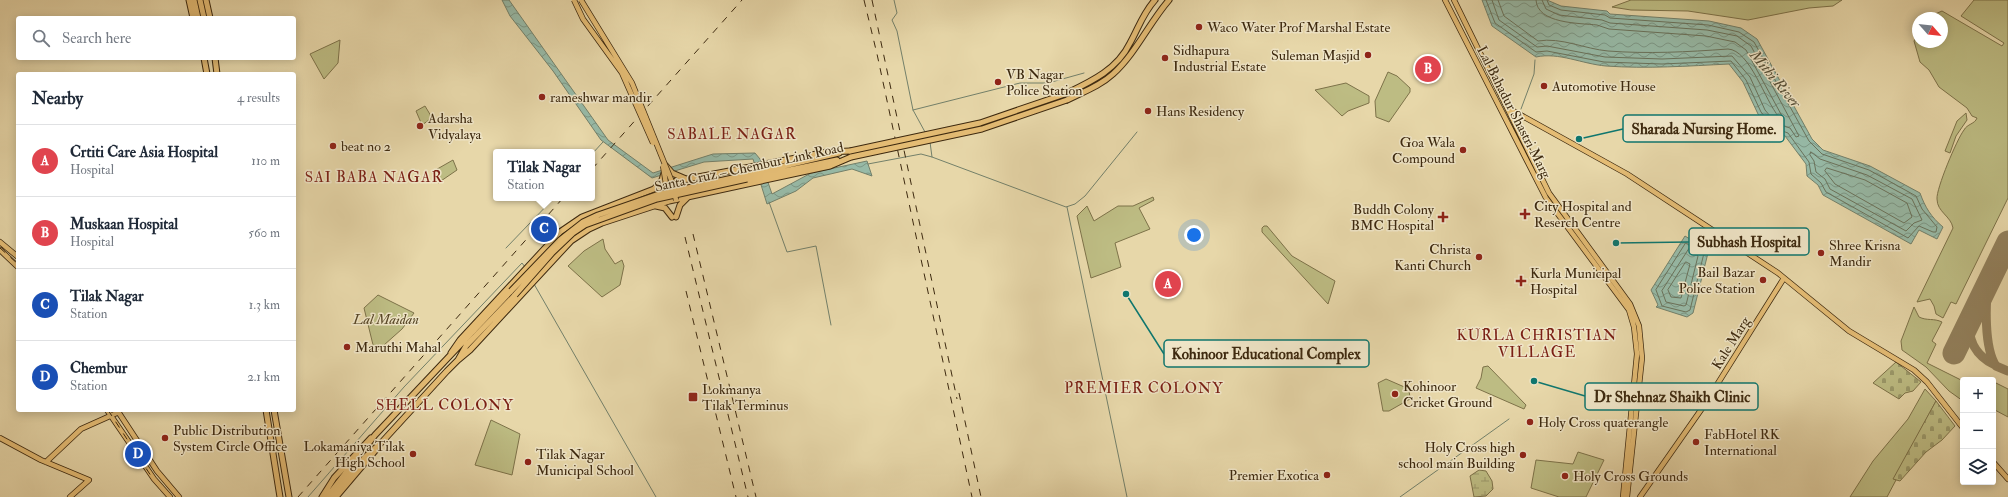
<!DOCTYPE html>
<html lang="en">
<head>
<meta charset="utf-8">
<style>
  body { margin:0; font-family:"IM FELL Double Pica",serif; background:#f2f2f3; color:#1f2937 }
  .controls { position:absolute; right:12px; bottom:12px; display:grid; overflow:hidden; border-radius:4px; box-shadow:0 2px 10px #0003 }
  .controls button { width:36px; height:36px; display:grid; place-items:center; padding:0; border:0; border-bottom:1px solid #e0e1e3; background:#fff; color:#1f2937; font:20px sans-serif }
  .compass { position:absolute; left:1912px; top:12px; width:36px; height:36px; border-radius:50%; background:#fff; box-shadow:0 2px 10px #0003; rotate:117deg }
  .you { position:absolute; left:1194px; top:235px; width:14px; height:14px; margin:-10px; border:3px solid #fff; border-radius:50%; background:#1a73e8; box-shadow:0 0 0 6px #1a73e833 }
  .badge { display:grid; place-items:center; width:26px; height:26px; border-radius:50%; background:#8f2418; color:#fff; font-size:13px; font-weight:700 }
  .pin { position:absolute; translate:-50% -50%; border:2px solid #fff; box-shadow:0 1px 4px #0006 }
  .popup { position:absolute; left:493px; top:149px; width:102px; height:52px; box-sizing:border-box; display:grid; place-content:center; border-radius:4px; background:#fff; filter:drop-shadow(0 1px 3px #0005); font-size:13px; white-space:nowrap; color:#747a83 }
  .popup b { font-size:15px; color:#1f2937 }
  .popup::after { content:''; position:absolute; left:50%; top:100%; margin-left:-8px; border:8px solid transparent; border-top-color:#fff }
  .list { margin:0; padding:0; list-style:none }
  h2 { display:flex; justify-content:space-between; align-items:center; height:52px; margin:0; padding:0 16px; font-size:17px }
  h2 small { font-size:13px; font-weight:400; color:#747a83 }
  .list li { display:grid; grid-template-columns:26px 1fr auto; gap:12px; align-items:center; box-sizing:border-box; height:72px; padding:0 16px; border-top:1px solid #e0e1e3 }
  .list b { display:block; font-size:15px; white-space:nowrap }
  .list p { margin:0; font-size:13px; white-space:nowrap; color:#747a83 }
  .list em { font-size:13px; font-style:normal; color:#747a83 }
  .icon { flex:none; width:22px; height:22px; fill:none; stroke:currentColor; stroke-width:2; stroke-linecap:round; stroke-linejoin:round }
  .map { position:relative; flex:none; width:2008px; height:497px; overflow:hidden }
  .search { position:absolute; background:#fff; box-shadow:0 2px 10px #0003; left:16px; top:16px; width:280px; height:44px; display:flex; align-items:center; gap:10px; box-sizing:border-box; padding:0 14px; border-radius:4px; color:#747a83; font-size:15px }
  .panel { position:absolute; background:#fff; box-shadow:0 2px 10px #0003; left:16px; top:72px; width:280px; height:340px; border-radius:4px }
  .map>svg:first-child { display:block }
  .green { fill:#bdbc83; stroke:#7d7249 }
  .wetland { fill:url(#wetland-marsh); stroke:#7d7249 }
  .cemetery { fill:url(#cemetery-stones); stroke:#7d7249 }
  .water { fill:url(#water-waves); stroke:#73806a }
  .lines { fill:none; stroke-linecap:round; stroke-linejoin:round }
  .shore { stroke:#6a725b; stroke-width:1 }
  .stream { stroke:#73806a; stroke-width:1 }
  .taxiway { stroke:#92805c; stroke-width:9 }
  .runway { stroke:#92805c; stroke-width:23 }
  .major-casing { stroke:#3d290f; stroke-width:6 }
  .highway-casing { stroke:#3d290f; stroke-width:7 }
  .major { stroke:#e4bc74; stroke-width:4.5 }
  .highway { stroke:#e4bc74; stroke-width:5 }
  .rail { stroke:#3d290f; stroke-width:1; stroke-dasharray:7 7; stroke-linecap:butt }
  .major-bridge-casing { stroke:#3d290f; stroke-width:6; stroke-linecap:butt }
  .highway-bridge-casing { stroke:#3d290f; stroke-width:7; stroke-linecap:butt }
  .major-bridge { stroke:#e4bc74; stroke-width:4.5 }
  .highway-bridge { stroke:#e4bc74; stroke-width:5 }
  .poi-dot { fill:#8f2418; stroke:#efe5c7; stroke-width:1.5 }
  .labels { text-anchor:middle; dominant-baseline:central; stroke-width:3; stroke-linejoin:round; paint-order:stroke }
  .poi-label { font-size:14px; fill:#3d290f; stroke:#efe5c7; text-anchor:start }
  .street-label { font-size:14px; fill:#3d290f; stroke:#efe5c7 }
  .park-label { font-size:14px; font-style:italic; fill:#574626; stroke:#efe5c7 }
  .water-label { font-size:15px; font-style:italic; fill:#544d35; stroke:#efe5c7 }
  .neighbourhood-label { font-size:15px; letter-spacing:1px; fill:#7a1f14; stroke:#efe5c7 }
  .leader { fill:none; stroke:#0f766e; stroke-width:1.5 }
  .callout-dot { fill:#0f766e; stroke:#efe5c7; stroke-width:1.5 }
  .callout { fill:#efe5c7; stroke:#0f766e; stroke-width:1.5 }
  .callout-label { font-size:15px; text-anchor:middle; font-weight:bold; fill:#3d290f }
</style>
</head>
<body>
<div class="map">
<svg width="2008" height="497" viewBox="0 0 2008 497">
  <defs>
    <pattern id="wetland-marsh" width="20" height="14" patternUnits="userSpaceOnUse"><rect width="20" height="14" fill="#bdbc83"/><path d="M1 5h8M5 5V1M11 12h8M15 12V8" fill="none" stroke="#9b996a"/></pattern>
    <pattern id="cemetery-stones" width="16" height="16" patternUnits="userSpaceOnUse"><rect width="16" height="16" fill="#bdbc83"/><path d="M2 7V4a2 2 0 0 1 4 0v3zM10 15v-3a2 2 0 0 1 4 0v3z" fill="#9b996a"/></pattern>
    <pattern id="water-waves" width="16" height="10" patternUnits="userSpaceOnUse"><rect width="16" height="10" fill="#97baa7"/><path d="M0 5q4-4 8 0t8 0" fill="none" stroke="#7c9786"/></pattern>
  </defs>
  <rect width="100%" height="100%" fill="#e7d7a9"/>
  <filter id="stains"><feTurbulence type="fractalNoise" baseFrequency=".005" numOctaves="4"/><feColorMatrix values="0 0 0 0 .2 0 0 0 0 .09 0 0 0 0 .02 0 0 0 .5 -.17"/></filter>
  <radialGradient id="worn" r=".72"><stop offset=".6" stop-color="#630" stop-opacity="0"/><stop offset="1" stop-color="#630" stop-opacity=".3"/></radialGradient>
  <path class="green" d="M1631 0H1842L1833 6 1809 8 1748 20 1688 11 1631 10 1612 7Z
    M1974 0H2008V198L1956 304 1951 302 1943 318 1936 314 1934 306 1930 299 1917 302 1953 228C1951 216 1937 212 1937 199 1936 189 1957 139 1964 130 1967 124 1975 124 1977 118L1972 116 1967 108 1939 87 1929 70 1920 62 1914 41 1918 34V42H1942V18H1930L1933 15 1942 11 2002 46 2004 43 1961 16Z
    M340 40 338 63 324 79 310 54Z
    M1388 72 1397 76 1410 88V92L1389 122 1376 117 1375 101Z
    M1346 83 1369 96V103L1348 111 1342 116 1315 90Z
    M425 106 431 116 429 120 422 125 416 111Z
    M1966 113 1967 120 1956 136 1950 153 1945 151 1957 121Z
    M453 160 457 170 438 183 432 172Z
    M1153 197 1154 200 1139 208 1150 229 1115 243 1121 267 1091 278 1077 216 1087 206 1094 221 1118 206H1133Z
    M1264 226H1267L1292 256 1335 281 1328 304 1262 232V228Z
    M603 239 605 249 615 264 622 260 624 266 620 285 602 297 568 266 584 251Z
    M378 295 414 313 402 329 375 353 364 308Z
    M1914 307 1919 317C1927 321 1934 318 1942 322L1932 341 1936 344 1927 363 1963 381V401L1949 391 1926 367 1902 350 1901 341Z
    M1488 366 1526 405 1524 409 1476 388 1481 378 1483 367Z
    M1386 379 1409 389 1410 399 1389 411H1383L1378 383Z
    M1996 383 2008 389V417L1993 409V390Z
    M1925 389 1936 401 1894 479 1896 480 1887 497H1850L1873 461 1908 419Z
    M491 420 520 434 512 475 475 465Z
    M1578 452 1604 460 1586 497H1559L1531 488 1536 460 1573 464Z"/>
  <path class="wetland" d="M1479 470 1486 471 1492 481 1493 489 1486 496 1474 497 1470 476Z"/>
  <path class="cemetery" d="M1896 362 1921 382 1913 391 1905 393 1899 399 1873 383Z
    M1936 401 1955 426 1942 440 1926 452 1900 481 1893 479Z"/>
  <path class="water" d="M502 0H509L608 140 653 173 713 154 755 153 760 159 772 194 811 173 867 161 872 176 852 169 813 178 796 191 767 204 753 159 704 162 652 178 601 140 553 71 510 16Z
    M1482 0H1547L1561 6 1607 11 1610 14 1709 21 1741 28 1757 39 1812 139 1823 150 1870 166 1920 193C1925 207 1931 217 1943 227L1937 239 1919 230 1911 244 1823 195 1818 185 1807 176 1806 164 1785 136 1771 132 1758 114 1743 82 1729 64C1688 66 1647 69 1606 66 1582 64 1559 52 1536 57L1492 26Z
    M1685 236 1706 249 1708 253 1693 313 1687 317 1656 307 1658 305 1651 290Z"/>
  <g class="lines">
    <path class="shore" d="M1486 0 1495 23 1536 52 1547 51 1604 62 1662 64 1731 61 1746 80 1761 112 1774 128 1788 133 1809 162 1811 174 1821 183 1826 192 1908 238 1919 226 1933 232H1936L1937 227 1922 209 1916 196 1869 170 1822 154 1809 141 1754 42 1739 32 1708 25 1610 18 1605 15 1561 10 1549 5 1547 0
      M1492 0 1499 20 1537 47 1547 46 1605 57 1662 59 1732 56 1750 77 1765 110 1777 124 1790 128 1796 137 1799 136 1751 46 1737 36 1707 30 1610 23 1602 20 1559 15 1546 9 1542 0
      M1498 0 1504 16 1538 41C1561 37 1585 49 1608 51 1648 54 1687 52 1728 49 1750 50 1765 101 1779 117L1782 116 1746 50 1735 42 1706 36 1609 29C1605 28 1601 26 1597 25 1579 23 1537 24 1536 0
      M1811 152 1820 159 1867 175 1912 199 1922 220 1914 223 1906 231 1830 189 1825 179 1816 172 1814 161 1810 155Z
      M1827 168 1865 180 1907 203 1912 217 1904 223 1835 184 1825 171Z
      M1686 243 1704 253 1690 310 1686 312 1662 306 1656 290Z
      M1689 249 1698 256 1686 305 1684 306 1666 302 1662 291Z
      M1686 262 1690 264 1681 298 1671 297 1668 290Z"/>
    <path class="stream" d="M894 0 897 13 892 20 897 31 913 110 925 132
      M1521 109 1534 74 1535 60
      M913 110 1020 83H1048L1084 73
      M930 142 932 157
      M592 154 603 142
      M868 164 921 154 932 157 1066 207 1075 204 1085 196 1137 132
      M769 202 787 252 816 246 831 325
      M1067 207 1127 497
      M506 248 554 198
      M534 284 656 497
      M308 497 404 387 522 263 525 267
      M1400 497 1509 419"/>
    <path class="taxiway" d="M2000 258 2008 249
      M1989 281C1985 302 1984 348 1996 366L2008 371
      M1970 319C1967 340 1976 356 1995 365"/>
    <path class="runway" d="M1954 353 2008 242"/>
    <g class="major-casing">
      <path id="major" d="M1445 0 1546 198 1629 310 1634 327 1637 354 1623 497
        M1454 0 1549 193 1630 304 1639 326 1642 358 1627 497
        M1508 108 1627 174 1778 273 1849 331 1914 370 1927 382 1963 428
        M0 242 18 257
        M0 250 18 267
        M107 410 154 479 170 497
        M117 410 157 471 179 497
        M0 438 41 460 89 480 70 497
        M46 462 81 429 119 412
        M1993 462 2008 479
        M1640 497 1703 407 1784 278"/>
    </g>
    <g class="highway-casing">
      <path id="highway" d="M189 0 193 18
        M194 0 198 18
        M200 0 204 18
        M206 0 210 18
        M204 58 207 74
        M215 58 217 74
        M1065 94C1090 82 1117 70 1130 43 1138 29 1143 13 1155 0
        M1067 100C1083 92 1100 86 1113 74 1136 53 1149 23 1169 0
        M666 166 672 173 686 179
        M746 175 839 153
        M747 179 837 160
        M655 188 662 180 664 173
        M656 206 665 208 672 217
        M676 217 680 205 688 197
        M451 353 460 340 560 232 582 217 672 182 827 152 850 151
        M458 360 470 350 571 241 589 229 602 223 669 201 830 166 851 157
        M266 410 280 497
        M274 410 289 497
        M322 497 334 478 371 438
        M327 497 375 435 511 291
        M332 497 365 457 382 442 447 371 458 360 466 346 515 295
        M336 497 375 451"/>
    </g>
    <use href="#major" class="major"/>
    <use href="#highway" class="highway"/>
    <path class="rail" d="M864 0 877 54 972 497
      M872 0 957 399
      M592 169 742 0
      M693 234 756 497
      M685 237 748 497
      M0 248 18 264
      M686 291 736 497
      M959 393 981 497
      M108 410 153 479
      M298 497 563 198"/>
    <g class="major-bridge-casing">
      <path id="major-bridge" d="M574 0 583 19 622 73 653 143
        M581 0 632 83 672 182 676 200
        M663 166 666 184"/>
    </g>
    <g class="highway-bridge-casing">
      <path id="highway-bridge" d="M850 151 980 123 1065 94
        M851 157 982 129 1067 100
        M511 291 560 240 583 222 598 215 656 195 746 175
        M515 295 552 253 573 233 585 225 657 199 747 179"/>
    </g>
    <use href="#major-bridge" class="major-bridge"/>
    <use href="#highway-bridge" class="highway-bridge"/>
  </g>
  <g class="poi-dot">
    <circle cx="1199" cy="27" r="4"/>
    <circle cx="1368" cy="55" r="4"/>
    <circle cx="1165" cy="58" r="4"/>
    <circle cx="998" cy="82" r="4"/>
    <circle cx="1544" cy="86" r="4"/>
    <circle cx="542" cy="97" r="4"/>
    <circle cx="1148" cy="111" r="4"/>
    <circle cx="420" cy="126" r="4"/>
    <circle cx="333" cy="146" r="4"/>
    <circle cx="1463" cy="150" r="4"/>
    <path d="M1523 208h4v4h4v4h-4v4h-4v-4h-4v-4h4z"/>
    <path d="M1441 211h4v4h4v4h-4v4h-4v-4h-4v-4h4z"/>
    <circle cx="1821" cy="253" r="4"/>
    <circle cx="1479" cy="257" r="4"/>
    <circle cx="1763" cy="280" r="4"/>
    <path d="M1519 275h4v4h4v4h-4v4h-4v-4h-4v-4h4z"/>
    <circle cx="347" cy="347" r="4"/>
    <circle cx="1395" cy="394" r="4"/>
    <rect x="688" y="392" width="10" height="10" rx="2"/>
    <circle cx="1530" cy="422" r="4"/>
    <circle cx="165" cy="438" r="4"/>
    <circle cx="1696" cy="442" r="4"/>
    <circle cx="413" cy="454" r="4"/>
    <circle cx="1523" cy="455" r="4"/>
    <circle cx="528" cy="462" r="4"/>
    <circle cx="1327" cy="475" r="4"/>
    <circle cx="1565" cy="476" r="4"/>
  </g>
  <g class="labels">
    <g class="poi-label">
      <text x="1207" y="27">Waco Water Prof Marshal Estate</text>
      <text x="1173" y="50">Sidhapura<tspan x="1173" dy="16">Industrial Estate</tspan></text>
      <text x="1360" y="55" text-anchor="end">Suleman Masjid</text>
      <text x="1006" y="74">VB Nagar<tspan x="1006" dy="16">Police Station</tspan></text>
      <text x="1552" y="86">Automotive House</text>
      <text x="550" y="97">rameshwar mandir</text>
      <text x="1156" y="111">Hans Residency</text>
      <text x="428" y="118">Adarsha<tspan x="428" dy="16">Vidyalaya</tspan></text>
      <text x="1455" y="142" text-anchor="end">Goa Wala<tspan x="1455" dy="16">Compound</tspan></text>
      <text x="341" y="146">beat no 2</text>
      <text x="1534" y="206">City Hospital and<tspan x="1534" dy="16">Reserch Centre</tspan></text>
      <text x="1434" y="209" text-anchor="end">Buddh Colony<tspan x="1434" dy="16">BMC Hospital</tspan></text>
      <text x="1829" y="245">Shree Krisna<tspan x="1829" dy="16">Mandir</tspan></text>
      <text x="1471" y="249" text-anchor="end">Christa<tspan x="1471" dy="16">Kanti Church</tspan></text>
      <text x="1755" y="272" text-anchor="end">Bail Bazar<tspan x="1755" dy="16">Police Station</tspan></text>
      <text x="1530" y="273">Kurla Municipal<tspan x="1530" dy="16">Hospital</tspan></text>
      <text x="355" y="347">Maruthi Mahal</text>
      <text x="1403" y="386">Kohinoor<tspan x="1403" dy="16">Cricket Ground</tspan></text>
      <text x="702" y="389">Lokmanya<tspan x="702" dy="16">Tilak Terminus</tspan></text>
      <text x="1538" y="422">Holy Cross quaterangle</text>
      <text x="173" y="430">Public Distribution<tspan x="173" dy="16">System Circle Office</tspan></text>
      <text x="1704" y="434">FabHotel RK<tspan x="1704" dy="16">International</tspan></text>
      <text x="405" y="446" text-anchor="end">Lokamaniya Tilak<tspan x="405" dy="16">High School</tspan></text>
      <text x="1515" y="447" text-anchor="end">Holy Cross high<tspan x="1515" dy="16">school main Building</tspan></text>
      <text x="536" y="454">Tilak Nagar<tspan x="536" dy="16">Municipal School</tspan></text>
      <text x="1319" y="475" text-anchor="end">Premier Exotica</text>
      <text x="1573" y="476">Holy Cross Grounds</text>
    </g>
    <g class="street-label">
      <text transform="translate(1514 112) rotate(63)">Lal Bahadur Shastri Marg</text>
      <text transform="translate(749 167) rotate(-12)">Santa Cruz – Chembur Link Road</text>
      <text transform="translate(1731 343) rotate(-58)">Kale Marg</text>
    </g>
    <g class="park-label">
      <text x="386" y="319">Lal Maidan</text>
    </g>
    <g class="water-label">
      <text transform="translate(1775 79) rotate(50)">Mithi River</text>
    </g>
    <g class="neighbourhood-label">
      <text x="732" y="134">SABALE NAGAR</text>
      <text x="374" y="177">SAI BABA NAGAR</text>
      <text x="1537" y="335">KURLA CHRISTIAN<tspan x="1537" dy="17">VILLAGE</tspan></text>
      <text x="1144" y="388">PREMIER COLONY</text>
      <text x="445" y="405">SHELL COLONY</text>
    </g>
  </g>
  <path class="leader" d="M1579 139L1623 129M1616 243L1689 242M1126 294L1164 354M1534 381L1585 396"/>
  <g class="callout-dot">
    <circle cx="1579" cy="139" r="4"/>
    <circle cx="1616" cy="243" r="4"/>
    <circle cx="1126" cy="294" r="4"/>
    <circle cx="1534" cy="381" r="4"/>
  </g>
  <g class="callout">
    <rect x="1623" y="115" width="161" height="27" rx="4"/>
    <rect x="1689" y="228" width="120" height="27" rx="4"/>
    <rect x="1164" y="340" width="205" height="27" rx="4"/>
    <rect x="1585" y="383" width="173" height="27" rx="4"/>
  </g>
  <g class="callout-label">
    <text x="1704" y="134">Sharada Nursing Home.</text>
    <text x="1749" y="247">Subhash Hospital</text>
    <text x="1266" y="359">Kohinoor Educational Complex</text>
    <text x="1672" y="402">Dr Shehnaz Shaikh Clinic</text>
  </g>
  <rect width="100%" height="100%" filter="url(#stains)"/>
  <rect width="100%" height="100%" fill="url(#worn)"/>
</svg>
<div class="controls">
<button>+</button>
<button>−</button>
<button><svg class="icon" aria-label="layers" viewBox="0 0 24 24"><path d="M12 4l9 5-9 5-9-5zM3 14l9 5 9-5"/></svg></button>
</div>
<svg class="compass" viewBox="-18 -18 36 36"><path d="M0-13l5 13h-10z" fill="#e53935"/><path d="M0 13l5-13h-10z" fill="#747a83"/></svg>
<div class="you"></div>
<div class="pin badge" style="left:1168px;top:284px;background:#e0444e">A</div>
<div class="pin badge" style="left:1428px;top:69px;background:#e0444e">B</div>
<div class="pin badge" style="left:544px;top:229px;background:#1a4fb4">C</div>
<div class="popup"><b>Tilak Nagar</b>Station</div>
<div class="pin badge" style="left:138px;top:454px;background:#1a4fb4">D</div>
<div class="search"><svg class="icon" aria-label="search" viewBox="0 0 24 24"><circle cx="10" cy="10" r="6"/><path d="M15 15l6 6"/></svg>Search here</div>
<section class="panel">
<h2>Nearby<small>4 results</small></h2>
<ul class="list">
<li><span class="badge" style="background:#e0444e">A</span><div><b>Crtiti Care Asia Hospital</b><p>Hospital</p></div><em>110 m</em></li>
<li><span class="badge" style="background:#e0444e">B</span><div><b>Muskaan Hospital</b><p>Hospital</p></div><em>560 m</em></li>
<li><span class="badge" style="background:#1a4fb4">C</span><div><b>Tilak Nagar</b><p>Station</p></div><em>1.3 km</em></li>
<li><span class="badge" style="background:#1a4fb4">D</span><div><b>Chembur</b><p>Station</p></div><em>2.1 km</em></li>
</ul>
</section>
</div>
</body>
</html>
